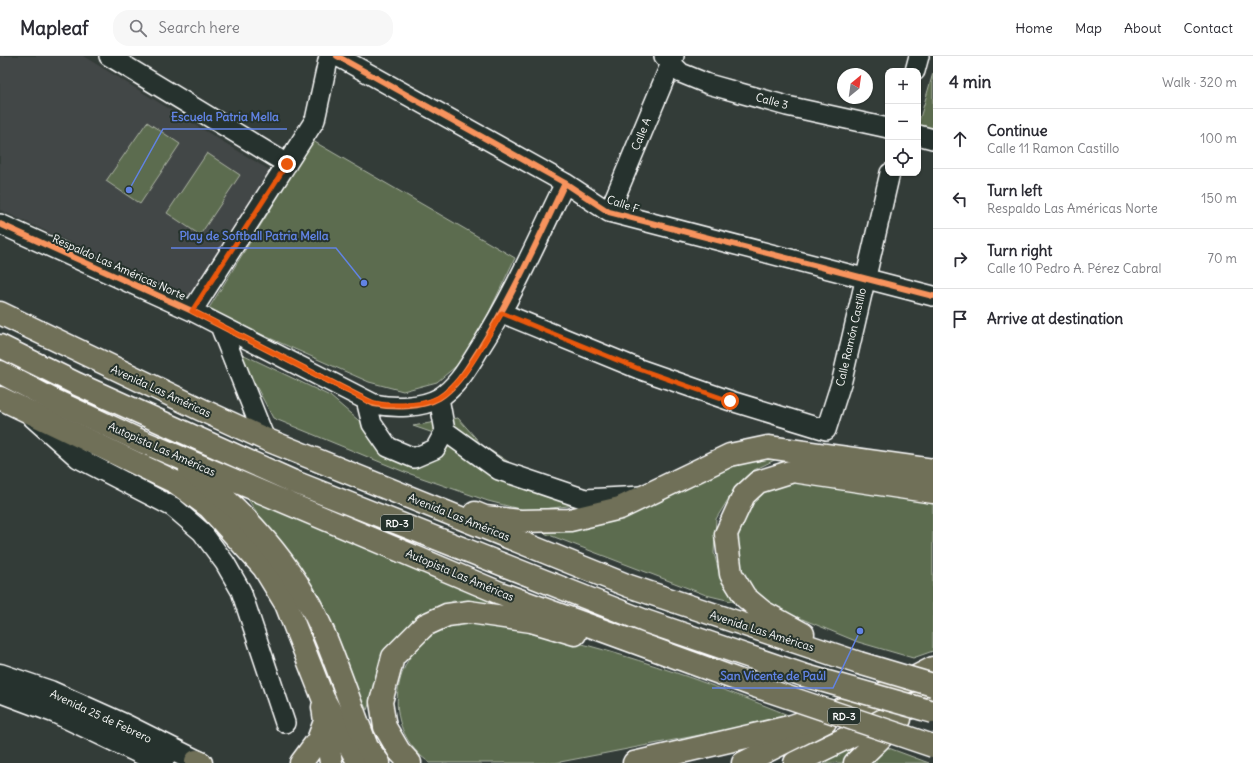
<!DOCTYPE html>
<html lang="en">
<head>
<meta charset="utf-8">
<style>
  body { margin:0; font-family:Delius,sans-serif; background:#f7f7f7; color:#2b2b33 }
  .controls { position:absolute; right:12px; top:12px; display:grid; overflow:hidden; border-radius:8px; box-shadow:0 1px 3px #0004 }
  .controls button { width:36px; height:36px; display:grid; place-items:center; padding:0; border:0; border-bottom:1px solid #e1e1e2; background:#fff; color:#2b2b33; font:20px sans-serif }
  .compass { position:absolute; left:837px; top:12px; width:36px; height:36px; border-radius:50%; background:#fff; box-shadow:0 1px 3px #0004; rotate:29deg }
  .stop { position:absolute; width:12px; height:12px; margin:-9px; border:3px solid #ea580c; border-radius:50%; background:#fff }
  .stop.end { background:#ea580c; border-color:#fff; box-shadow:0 1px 4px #0008 }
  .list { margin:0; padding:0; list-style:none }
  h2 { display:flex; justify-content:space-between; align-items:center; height:52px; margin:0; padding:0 16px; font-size:17px }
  h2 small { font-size:13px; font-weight:400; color:#7c7c81 }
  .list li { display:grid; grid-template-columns:26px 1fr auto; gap:12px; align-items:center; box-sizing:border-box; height:60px; padding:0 16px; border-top:1px solid #e1e1e2 }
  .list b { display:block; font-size:15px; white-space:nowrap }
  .list p { margin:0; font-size:13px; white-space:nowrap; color:#7c7c81 }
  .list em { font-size:13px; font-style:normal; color:#7c7c81 }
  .icon { flex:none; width:22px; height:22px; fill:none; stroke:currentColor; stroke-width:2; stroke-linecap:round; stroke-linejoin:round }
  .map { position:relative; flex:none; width:933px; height:707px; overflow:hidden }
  header { display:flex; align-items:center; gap:24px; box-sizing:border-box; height:56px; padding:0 20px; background:#fff; border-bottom:1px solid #e1e1e2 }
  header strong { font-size:19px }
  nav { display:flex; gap:22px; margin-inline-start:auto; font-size:14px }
  .search { width:280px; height:36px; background:#f7f7f7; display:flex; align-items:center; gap:10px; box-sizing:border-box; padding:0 14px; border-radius:16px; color:#7c7c81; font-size:15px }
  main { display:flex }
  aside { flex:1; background:#fff }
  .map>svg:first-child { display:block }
  .built { fill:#434646 }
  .green { fill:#5c6c4f; stroke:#aeb6a7 }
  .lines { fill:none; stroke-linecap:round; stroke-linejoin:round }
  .minor-casing { stroke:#fff; stroke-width:22 }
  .secondary-casing { stroke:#fff; stroke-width:25 }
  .primary-casing { stroke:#fff; stroke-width:25 }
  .motorway-casing { stroke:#fff; stroke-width:25 }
  .minor { stroke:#26332d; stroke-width:19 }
  .secondary { stroke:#26332d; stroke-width:22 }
  .primary { stroke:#706f59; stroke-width:22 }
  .motorway { stroke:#706f59; stroke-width:22 }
  .primary-bridge-casing { stroke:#fff; stroke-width:25; stroke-linecap:butt }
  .motorway-bridge-casing { stroke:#fff; stroke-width:25; stroke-linecap:butt }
  .primary-bridge { stroke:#706f59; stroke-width:22 }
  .motorway-bridge { stroke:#706f59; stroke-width:22 }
  .cycleway-casing { stroke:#26332d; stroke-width:8 }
  .cycleway { stroke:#f8935d; stroke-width:6 }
  .route { stroke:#ea580c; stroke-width:5 }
  .labels { text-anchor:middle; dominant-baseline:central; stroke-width:4; stroke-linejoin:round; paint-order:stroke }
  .shield { fill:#26332d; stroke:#bec2c0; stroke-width:1 }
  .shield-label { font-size:10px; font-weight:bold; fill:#fff }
  .street-label { font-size:11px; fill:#fff; stroke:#26332d }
  .leader { fill:none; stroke:#6183e4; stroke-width:1.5 }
  .callout-dot { fill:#6183e4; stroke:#26332d; stroke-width:1.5 }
  .callout-label { font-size:12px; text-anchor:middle; font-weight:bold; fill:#6183e4; stroke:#26332d; stroke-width:4; stroke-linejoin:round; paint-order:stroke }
</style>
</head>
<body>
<header>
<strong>Mapleaf</strong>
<div class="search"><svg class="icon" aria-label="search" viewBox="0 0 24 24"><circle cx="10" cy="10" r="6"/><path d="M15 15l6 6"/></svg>Search here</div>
<nav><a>Home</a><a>Map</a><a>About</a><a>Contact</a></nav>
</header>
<main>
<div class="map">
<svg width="933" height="707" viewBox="0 0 933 707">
  <rect width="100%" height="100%" fill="#333c38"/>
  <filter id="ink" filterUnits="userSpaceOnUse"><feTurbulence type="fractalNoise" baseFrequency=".025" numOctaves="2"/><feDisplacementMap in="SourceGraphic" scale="8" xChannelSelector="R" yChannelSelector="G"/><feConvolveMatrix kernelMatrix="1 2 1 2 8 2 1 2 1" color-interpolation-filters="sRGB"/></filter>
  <g filter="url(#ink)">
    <path class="built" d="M0 0H83L271 115 191 242 0 154Z"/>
    <path class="green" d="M933 17V78L918 74V69Z
      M147 66 180 88 140 148 106 125Z
      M313 85 515 202 483 269 461 306 437 326 403 335 369 326 265 280 209 252Z
      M207 97 240 119 200 179 167 157Z
      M238 296 330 340 358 364 401 393H428L445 381 413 370 458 362 482 389 540 426 584 448 527 455 488 445 402 415 273 362Z
      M783 400 754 414 732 437 716 463 714 497 722 527 735 546 706 539 523 469 730 404Z
      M793 421 933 444V595L913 602 858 586 778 553 756 542 739 513 734 477 752 443 774 428Z
      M246 441 518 549 453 545 414 568 388 594 367 654 346 615 324 551Z
      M452 566C472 568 495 567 515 572 609 591 705 625 793 661L555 707H430C392 681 388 633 413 596 420 586 441 574 452 566Z
      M861 687 842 707H821Z
      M886 691 929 707H869Z"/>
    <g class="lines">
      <g class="minor-casing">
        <path id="minor" d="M109 0 287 108
          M337 0 565 127 609 156 933 240
          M664 0 681 17 708 28 787 50 888 72
          M915 15 919 0
          M918 79 933 83
          M609 156 674 0
          M0 168 192 255 374 348C393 352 422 352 439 342 458 330 468 311 480 292 513 240 538 183 565 127
          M192 255 315 64 329 0
          M502 257 639 313 731 345 826 374 842 324 890 117
          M220 270 265 383
          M366 344 372 368 388 391 414 402 435 393 445 375 439 342
          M33 362 78 402 173 451 202 476 225 507 241 535 285 667
          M445 375 499 414 585 443 642 440"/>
      </g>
      <g class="secondary-casing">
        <path id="secondary" d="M0 619 50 636 126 670 200 707
          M0 635 56 656 162 707"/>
      </g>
      <g class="primary-casing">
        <path id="primary" d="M0 257 202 354 265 383 629 530 859 607
          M0 342 175 426 209 451 264 512 286 548 323 642 359 707
          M475 457 485 461 520 465 570 464 620 452 730 399 768 391 933 414
          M803 578 763 556 745 541 731 518 726 478 744 439 758 426 793 415 933 436
          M865 647 933 612
          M323 651 331 707
          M196 705 201 707
          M301 707 318 684 324 668
          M743 707 825 666
          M795 707 933 640
          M855 707 900 663"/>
      </g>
      <g class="motorway-casing">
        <path id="motorway" d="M0 290 77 328 292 425 645 565 803 619
          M0 316 51 343 141 385 500 537 755 630
          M190 414C245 455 293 509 321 571 338 610 351 651 367 691L379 707
          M410 707 399 695 385 671 381 646 393 601 425 569 447 559 469 556 531 565 575 578
          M634 707 789 671 869 644"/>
      </g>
      <use href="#minor" class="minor"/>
      <use href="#secondary" class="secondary"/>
      <use href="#primary" class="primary"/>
      <use href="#motorway" class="motorway"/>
      <g class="primary-bridge-casing">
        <path id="primary-bridge" d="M859 607 933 629"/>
      </g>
      <g class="motorway-bridge-casing">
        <path id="motorway-bridge" d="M803 619 933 656
          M755 630 933 690"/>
      </g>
      <use href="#primary-bridge" class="primary-bridge"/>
      <use href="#motorway-bridge" class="motorway-bridge"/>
      <g class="cycleway-casing">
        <path id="cycleway" d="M337 0 565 127 609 156 933 240
          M0 168 192 255 374 348C393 352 422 352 439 342 458 330 468 311 480 292 513 240 538 183 565 127"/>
      </g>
      <use href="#cycleway" class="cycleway"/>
    </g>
  </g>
  <g class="lines" filter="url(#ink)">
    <path class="route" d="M287 108 192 255 366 344C378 350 389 349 402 349 415 349 427 348 438 342 463 329 486 282 502 257L639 313 730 345"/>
  </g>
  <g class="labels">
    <g class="shield">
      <rect x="381" y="459" width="32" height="16" rx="3"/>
      <rect x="828" y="652" width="32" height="16" rx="3"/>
    </g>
    <g class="shield-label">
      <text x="397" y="467">RD-3</text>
      <text x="844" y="660">RD-3</text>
    </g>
    <g class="street-label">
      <text transform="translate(772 45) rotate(15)">Calle 3</text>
      <text transform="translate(641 78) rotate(-68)">Calle A</text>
      <text transform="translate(623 148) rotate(19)">Calle F</text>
      <text transform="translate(119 211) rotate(24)">Respaldo Las Américas Norte</text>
      <text transform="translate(851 281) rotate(-77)">Calle Ramón Castillo</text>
      <text transform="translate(161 335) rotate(25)">Avenida Las Américas</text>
      <text transform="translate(162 393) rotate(24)">Autopista Las Américas</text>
      <text transform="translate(459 461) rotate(22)">Avenida Las Américas</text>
      <text transform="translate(460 519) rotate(23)">Autopista Las Américas</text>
      <text transform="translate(762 575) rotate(18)">Avenida Las Américas</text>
      <text transform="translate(101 660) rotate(25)">Avenida 25 de Febrero</text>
    </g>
  </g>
  <path class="leader" d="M129 134L163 73H287M364 227L336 192H171M860 575L833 632H712"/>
  <g class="callout-dot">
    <circle cx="129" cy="134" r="4"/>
    <circle cx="364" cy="227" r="4"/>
    <circle cx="860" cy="575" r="4"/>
  </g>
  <g class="callout-label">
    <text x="225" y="65">Escuela Patria Mella</text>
    <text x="254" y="184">Play de Softball Patria Mella</text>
    <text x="773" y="624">San Vicente de Paúl</text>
  </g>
</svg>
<div class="controls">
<button>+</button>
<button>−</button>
<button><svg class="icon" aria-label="locate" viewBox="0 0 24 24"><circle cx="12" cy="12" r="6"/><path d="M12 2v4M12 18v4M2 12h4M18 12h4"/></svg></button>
</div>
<svg class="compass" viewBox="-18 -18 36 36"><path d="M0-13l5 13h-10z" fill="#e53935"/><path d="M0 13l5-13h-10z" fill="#7c7c81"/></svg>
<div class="stop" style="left:730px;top:345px"></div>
<div class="stop end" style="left:287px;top:108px"></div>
</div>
<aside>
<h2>4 min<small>Walk · 320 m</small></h2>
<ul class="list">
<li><svg class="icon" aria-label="ahead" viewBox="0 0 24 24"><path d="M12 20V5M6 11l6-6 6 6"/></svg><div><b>Continue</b><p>Calle 11 Ramon Castillo</p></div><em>100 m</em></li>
<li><svg class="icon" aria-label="left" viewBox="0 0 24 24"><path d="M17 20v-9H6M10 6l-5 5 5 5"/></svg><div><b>Turn left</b><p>Respaldo Las Américas Norte</p></div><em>150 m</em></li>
<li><svg class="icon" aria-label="right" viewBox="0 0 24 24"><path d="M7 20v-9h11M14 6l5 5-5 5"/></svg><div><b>Turn right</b><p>Calle 10 Pedro A. Pérez Cabral</p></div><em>70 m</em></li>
<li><svg class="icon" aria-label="arrive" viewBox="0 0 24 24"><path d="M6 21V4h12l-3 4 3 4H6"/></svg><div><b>Arrive at destination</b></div></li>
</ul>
</aside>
</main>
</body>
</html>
